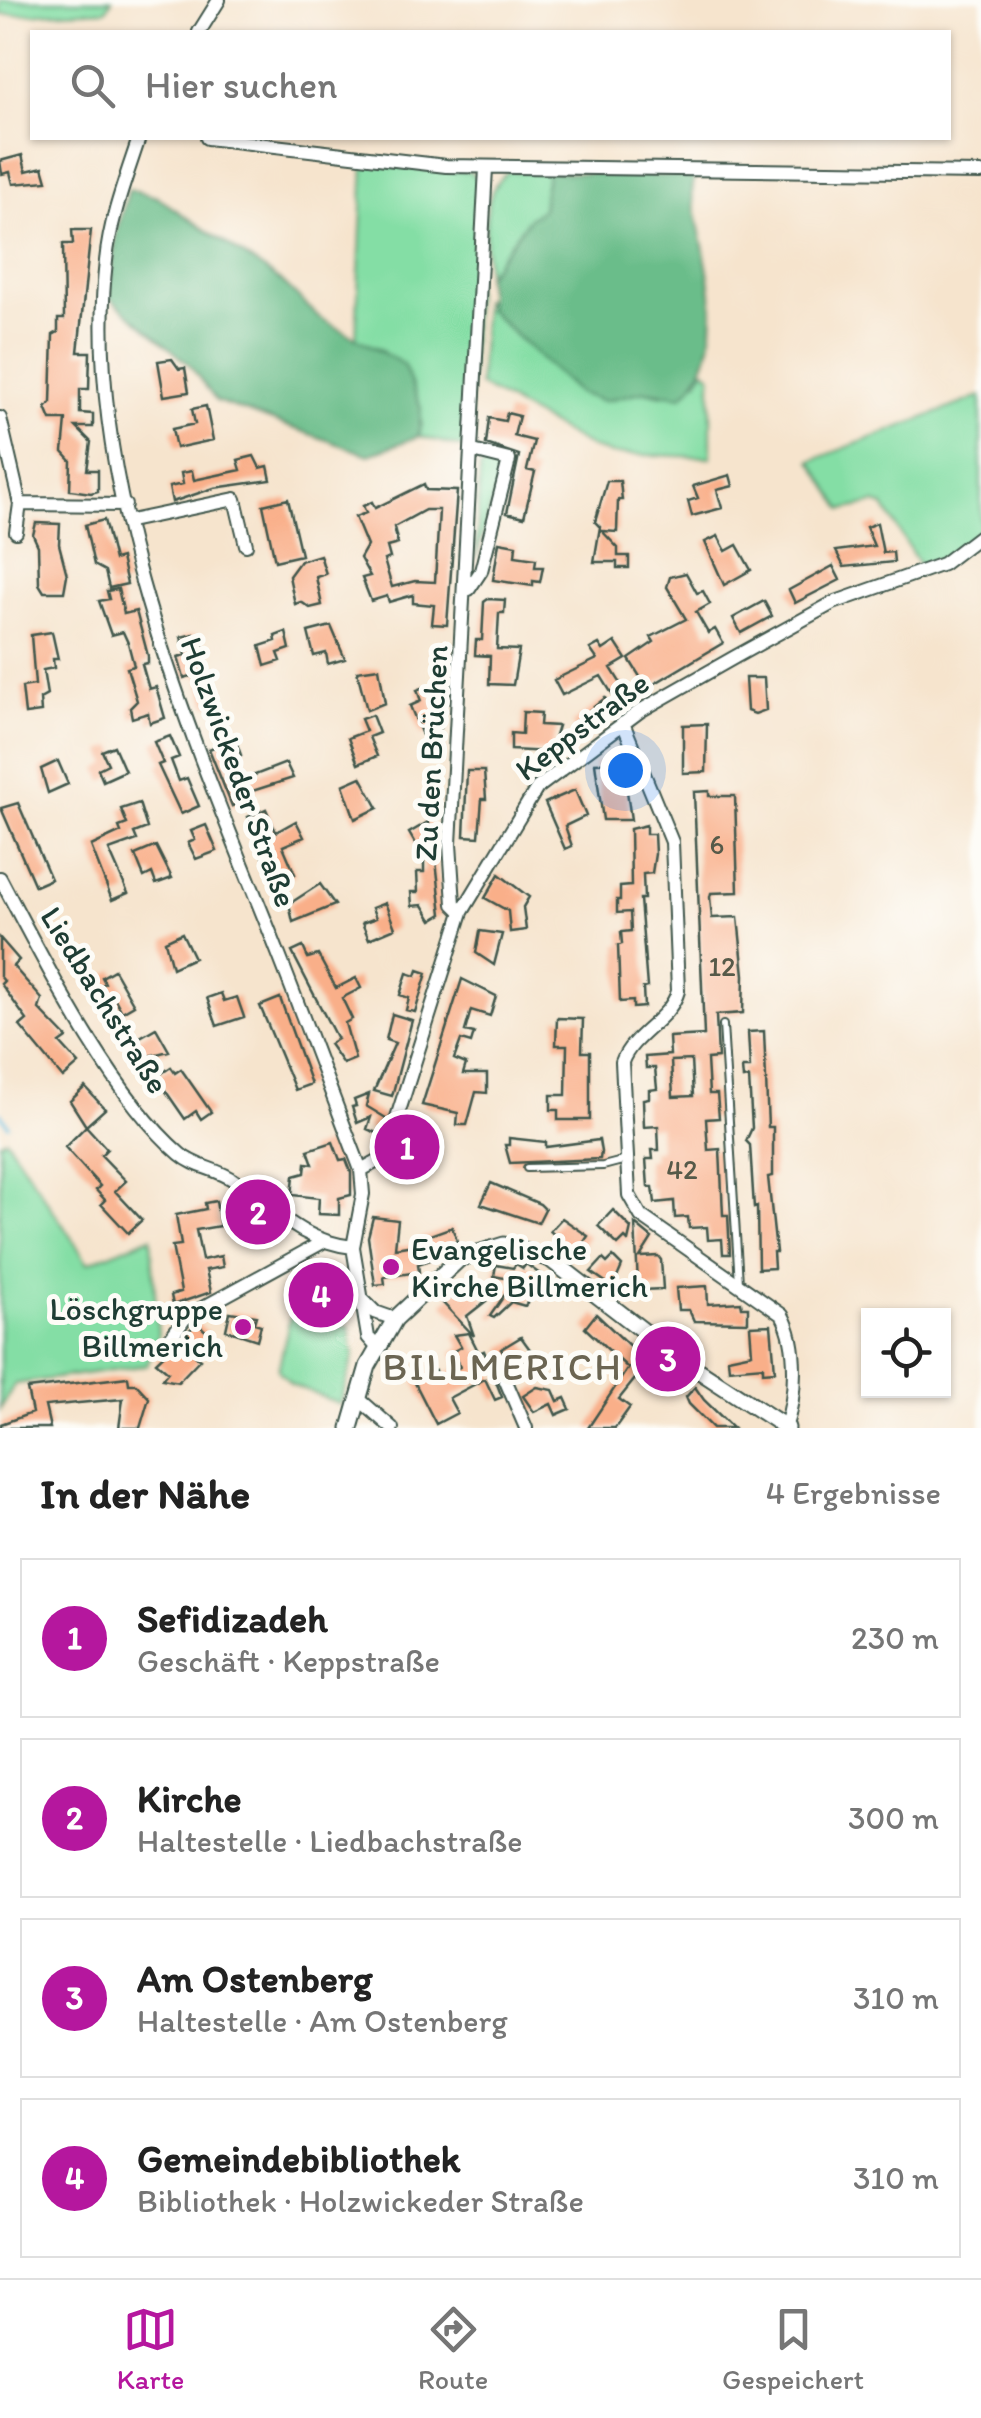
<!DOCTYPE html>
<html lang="de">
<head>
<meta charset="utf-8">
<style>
  body { margin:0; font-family:Itim,sans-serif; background:#f6f6f6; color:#222 }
  .controls { position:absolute; right:30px; bottom:30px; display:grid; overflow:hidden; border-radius:0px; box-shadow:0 2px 8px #0004 }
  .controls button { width:90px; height:90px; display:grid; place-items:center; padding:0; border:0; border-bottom:2px solid #e0e0e0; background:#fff; color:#222; font:50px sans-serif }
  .you { position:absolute; left:625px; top:770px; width:35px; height:35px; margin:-25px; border:8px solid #fff; border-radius:50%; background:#1a73e8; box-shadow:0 0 0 15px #1a73e833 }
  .badge { display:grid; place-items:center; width:65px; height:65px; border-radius:50%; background:#b5179e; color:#fff; font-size:32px; font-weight:700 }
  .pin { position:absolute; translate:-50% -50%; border:5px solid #fff; box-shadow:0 2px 10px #0006 }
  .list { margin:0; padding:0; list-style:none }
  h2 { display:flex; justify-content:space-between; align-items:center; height:130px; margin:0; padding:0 40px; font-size:42px }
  h2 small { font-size:32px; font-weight:400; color:#767676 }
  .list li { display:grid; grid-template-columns:65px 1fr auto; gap:30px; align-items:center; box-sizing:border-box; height:160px; margin:0 20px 20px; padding:0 20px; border:2px solid #e0e0e0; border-radius:0px }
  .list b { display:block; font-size:38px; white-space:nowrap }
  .list p { margin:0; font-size:32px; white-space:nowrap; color:#767676 }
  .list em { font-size:32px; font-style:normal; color:#767676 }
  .icon { flex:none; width:55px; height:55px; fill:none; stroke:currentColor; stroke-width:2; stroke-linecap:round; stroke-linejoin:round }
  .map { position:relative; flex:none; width:981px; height:1428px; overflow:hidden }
  .search { position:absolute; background:#fff; box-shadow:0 2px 8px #0004; left:30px; right:30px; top:30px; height:110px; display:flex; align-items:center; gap:25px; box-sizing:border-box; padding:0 35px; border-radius:0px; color:#767676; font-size:38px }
  .sheet { height:850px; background:#fff }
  nav { display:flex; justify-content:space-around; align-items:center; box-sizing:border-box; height:140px; border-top:2px solid #e0e0e0; background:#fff; font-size:28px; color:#767676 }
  nav a { display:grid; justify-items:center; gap:5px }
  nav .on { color:#b5179e }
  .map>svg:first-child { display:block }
  .green { fill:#84dea5; stroke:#528e6c; stroke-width:2.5 }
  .forest { fill:#6bbd8a; stroke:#457d5f; stroke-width:2.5 }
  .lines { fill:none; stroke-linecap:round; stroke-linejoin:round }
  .stream { stroke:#5cbada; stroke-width:4 }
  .building { fill:#f9af89; fill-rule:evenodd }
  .service-casing { stroke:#3f564b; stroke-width:10 }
  .minor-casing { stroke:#3f564b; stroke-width:16 }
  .tertiary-casing { stroke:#3f564b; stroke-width:19 }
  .service { stroke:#fff; stroke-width:6 }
  .minor { stroke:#fff; stroke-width:12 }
  .tertiary { stroke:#fff; stroke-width:15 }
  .poi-dot { fill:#b5179e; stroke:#fdfcf7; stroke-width:4 }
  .labels { text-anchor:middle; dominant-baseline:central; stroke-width:10; stroke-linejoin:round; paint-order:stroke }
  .number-label { font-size:28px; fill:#565a49 }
  .street-label { font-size:32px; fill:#1f3d34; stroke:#fdfcf7 }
  .poi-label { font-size:32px; fill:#1f3d34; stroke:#fdfcf7; text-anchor:start }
  .quarter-label { font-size:38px; letter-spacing:2.5px; fill:#6b6552; stroke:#fdfcf7 }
</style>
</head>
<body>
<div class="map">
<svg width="981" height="1428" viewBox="0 0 981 1428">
  <rect width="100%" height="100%" fill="#fdfcf7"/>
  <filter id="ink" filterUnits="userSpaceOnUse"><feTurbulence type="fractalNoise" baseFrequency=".01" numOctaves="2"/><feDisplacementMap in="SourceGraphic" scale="20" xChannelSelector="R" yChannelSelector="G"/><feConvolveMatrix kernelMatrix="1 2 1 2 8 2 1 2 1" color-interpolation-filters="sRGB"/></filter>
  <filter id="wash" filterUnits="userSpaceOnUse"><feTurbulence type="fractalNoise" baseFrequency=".0048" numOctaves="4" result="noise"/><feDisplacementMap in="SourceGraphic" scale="40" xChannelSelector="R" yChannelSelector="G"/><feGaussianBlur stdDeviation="2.25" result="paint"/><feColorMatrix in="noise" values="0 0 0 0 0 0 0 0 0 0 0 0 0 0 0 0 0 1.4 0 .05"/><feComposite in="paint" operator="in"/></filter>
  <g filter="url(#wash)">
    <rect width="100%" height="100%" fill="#f6e4cd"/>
    <path class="green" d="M0 0H112L106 10 0 15Z
      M364 163 470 172 479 180 468 449 419 436 422 424 382 350 356 339Z
      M509 171 547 172 542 210 530 217 486 276C487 242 478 191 509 171Z
      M484 298 488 310 578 393 603 401 645 391 662 395 698 381 704 369 711 375V457L611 454 593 448 479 385Z
      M981 396V529L956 553 921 568 884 506 875 503 843 510 811 461Z
      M492 461 500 475 476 558 480 467Z
      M6 1139 88 1263 151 1237 158 1336 147 1365 15 1384 0 1409V1142Z
      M302 1310 321 1325 349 1326 354 1355 340 1404 291 1384 278 1370 290 1318Z"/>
    <path class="forest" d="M547 172 694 177 692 193C703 258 737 345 682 396L645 391 603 401 578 393 488 309 486 276 530 217 542 210Z
      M129 189 157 197 281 281 320 318 403 364 421 408 419 436 369 455 216 401 189 364 109 297 116 234Z"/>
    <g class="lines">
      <path class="stream" d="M0 1113 8 1125"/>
    </g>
    <g id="blocks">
      <path class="building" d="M22 155 26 171 43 167 47 181 13 184 10 172 2 174 0 161Z
        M72 230H91L78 352H90L89 389H80V413L93 414V427H76L91 442 87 470H98V491L91 493 70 490 71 461 63 452 66 420H51L46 408 51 403 53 335 58 332V319H64L63 244H73Z
        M172 359 179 369 185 368 189 392 164 396 158 361Z
        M206 406 213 440 176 448 172 429 195 424 192 409Z
        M507 413 519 416 514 436 534 441 527 470 535 472 524 517 507 513 519 455 486 444 489 418 505 421Z
        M254 456 260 468 268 466 271 480 214 488 172 502 169 487 183 484 181 473 192 471 194 480 241 470 238 460Z
        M730 475 733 486 717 490 722 508 692 516 688 501 698 498 693 486Z
        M607 481H620L622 500H618L617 532 602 531 618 548V556H629V568H617V562H594L600 527 595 522Z
        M424 484 426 490 457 491 447 625 432 624 434 605 413 603V595L389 602 387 596 371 601 362 578 370 576 360 558 367 546 355 517 366 513 363 506 372 502 375 508ZM425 510H439L435 582 415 581 392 587 384 560 390 558 387 547 398 544 394 527Z
        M288 499 301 555 275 561 263 505Z
        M104 520 114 560 121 558 127 584 109 588 105 571 94 565 85 525Z
        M36 523 60 524 59 544 67 575 64 592H44L39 584 38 546 33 535Z
        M877 523 883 553 893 552 894 562 844 567 836 551 874 546 866 527Z
        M718 536 726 551 737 545 751 570 724 585 705 542Z
        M499 542 516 545 515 556 536 559 535 567H543L540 582 533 581V586L493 580Z
        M320 555 326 574 316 577 322 605 310 608 301 602 295 604 289 576 300 561Z
        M833 566 840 580 795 603 789 590Z
        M686 573 697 593 703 591 710 604 696 612 708 633 715 629 723 643 647 688 629 659 654 642 651 637 686 619 667 587 670 577Z
        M118 589 124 614 136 611 148 656V663L142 664 149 689 156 687 165 718 150 723 148 713 132 718 130 708 137 701 127 668 134 666 128 643 123 632 111 635 99 601 109 599 107 591Z
        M488 599 505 600 504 613H499L497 649 519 650 513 685 489 684 490 656 475 655 476 640H482L484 602Z
        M764 601 772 616 741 633 733 618Z
        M331 626 345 659 328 664 326 653 314 656 308 632Z
        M52 632 58 659H53L54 668 43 670 47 695 40 699 41 712 25 714 22 687 35 685 31 635Z
        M286 632 290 649 278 653 281 661 265 666 260 646 276 641 275 636Z
        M194 634 198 648 203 646 216 703 207 705 198 674 184 678 178 657 186 655 181 637Z
        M615 642 626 659 611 668 625 690 614 697 601 676 562 695 554 680 597 659 590 649 599 644 603 650Z
        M379 668 385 703 367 710 357 671Z
        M745 678H764L766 710 755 714 747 711Z
        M428 686 440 728 422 735 410 706 421 701 417 690Z
        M605 698 613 710 578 734 572 724Z
        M523 712 541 713 540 725 558 726 550 752 511 750V733L522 734Z
        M372 715 379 733 369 737 377 756 358 764 348 738 366 731 361 719Z
        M707 724 706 772 683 773V725Z
        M170 736 179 757 171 760 179 781 187 778 199 806 181 814 158 765 163 763 154 742Z
        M226 742 228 748 237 744 241 755 226 762 234 783 286 763 293 778 246 793 249 799 232 806 209 749Z
        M114 746 125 771 103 781 98 769 108 764 102 751Z
        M58 761 68 784 48 793 41 769Z
        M623 762 631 820H603L595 763Z
        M467 771H484L486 799H482L479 837 464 836Z
        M361 777 378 808 355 819 343 785Z
        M575 790 586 816 565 826 572 846 565 849 545 803Z
        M709 791V796H735L738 892 711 893 710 897 712 918 738 917 744 975 743 1013 716 1015 718 1058 707 1059 709 1094H717L719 1118 706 1119 708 1150 720 1149 723 1215H728L730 1254H723L722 1239 708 1240 707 1227 689 1228 688 1217 675 1218 674 1201 655 1203 653 1187H648L646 1159H653L652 1150H659L658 1126 644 1127 643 1099 649 1098V1090L657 1089 655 1068H646L645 1057 670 1055 669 1037 704 1035 694 792ZM691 1060 693 1096 673 1097 671 1061Z
        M18 803 51 879 35 886 1 808Z
        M139 803 147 828 134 833 137 840 109 850 128 893 112 900 91 846 121 832 119 827 127 824 121 809Z
        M266 809 276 832 296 821 304 837 283 846 295 874 273 883 248 817Z
        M428 822 438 841 434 843 442 914 432 920 423 905 412 906 411 892H418L417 872H424V859L409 833Z
        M206 825 217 851 196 859 188 843 195 840 191 831Z
        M646 825V834H654L655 854 652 873 643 874 644 899H640L647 987 643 988 644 1007 633 1008V1001L620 1002 618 945 622 944 621 932 631 931 630 912 617 913V900H620V887L631 886 630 829Z
        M156 846 172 878 156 884 152 873 144 877 135 855Z
        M499 874 529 897 523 907 526 930 510 932 508 911 485 898Z
        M320 884 335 905 293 922 289 904Z
        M385 903 395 928 369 939 362 923 376 918 372 908Z
        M480 931 502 934 494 965 476 953Z
        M182 933 194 958 172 968 165 941Z
        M0 938 19 960 13 966 42 999 39 1009 67 1038 60 1043 79 1064 63 1078 20 1026 27 1020 1 984 4 981 0 976Z
        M303 947 308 958 318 955 336 988 356 978 361 988 342 998 352 1019 345 1023 355 1059 343 1064 329 1044 337 1039 292 952Z
        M114 970 134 1005 122 1012 115 999 108 1003 99 987 105 983 102 977Z
        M418 970 427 973 415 1012 406 1010 409 998 400 995 407 973 416 976Z
        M462 979 496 996 490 1016 471 1010 465 1031 474 1033 471 1043 461 1040 454 1059 466 1064 463 1074H487V1093L476 1092 467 1125H457L458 1113 422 1105Z
        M221 993 224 1001 237 997 244 1017 217 1026 207 998Z
        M280 998 311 1084 295 1090 260 1006Z
        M392 1014 412 1020 392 1096 374 1091 395 1043 386 1040Z
        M557 1018 583 1019 582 1052H590V1120H558V1110H551V1095H566L567 1045H556Z
        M156 1028 169 1051 145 1057 135 1040Z
        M764 1031 768 1127H773V1176L768 1177 776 1252H773L774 1268 758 1269 757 1207 754 1208 750 1145 746 1141 752 1128 749 1078 743 1079 742 1068H750L748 1032Z
        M171 1067 175 1073 181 1069 211 1112 201 1119 196 1111 185 1119 156 1077Z
        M85 1087 105 1109 86 1126 70 1101Z
        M369 1094 366 1106 386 1118 381 1135 367 1129 371 1117 357 1123 352 1107 356 1106 354 1100Z
        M415 1124 430 1130 426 1142 438 1146 433 1161 426 1159 424 1164 402 1156Z
        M86 1126 107 1149 101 1155 126 1181 115 1191 142 1220 128 1233 101 1204 105 1200 96 1190 100 1186 65 1147Z
        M509 1138 546 1142V1147L599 1140 601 1152 600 1159 510 1163 505 1145H509Z
        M333 1142 340 1160 346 1159 351 1172V1195L339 1198V1215L318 1214 319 1198 292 1195 294 1176 305 1173 306 1163 313 1164 308 1150Z
        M491 1183 540 1204 545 1209 538 1223 481 1204Z
        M216 1201 220 1226 196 1230 202 1260 221 1256 223 1267 206 1270 211 1292 173 1305 171 1295 181 1292 172 1246 181 1245 176 1215 206 1209 205 1203Z
        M613 1210 631 1228 628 1241 625 1238 618 1245 598 1226Z
        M373 1217 398 1220 395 1248 413 1245 416 1240 452 1227 457 1241 446 1249 447 1254 418 1264 419 1272 384 1277 385 1284 375 1285 368 1237Z
        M562 1218 588 1236 576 1254 550 1231Z
        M635 1224 652 1238 640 1257 658 1256 661 1260 663 1289 641 1290 638 1284Z
        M613 1257 622 1266 613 1287 591 1272 603 1259 607 1263Z
        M329 1264 334 1305 310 1308 304 1267Z
        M516 1264 523 1268 526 1264 544 1277 525 1306 511 1302 494 1318 490 1316 515 1280 494 1276 496 1265 513 1268Z
        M467 1281 486 1301 467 1316 474 1336 443 1303Z
        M707 1286 708 1304 741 1302 742 1307H748V1322L694 1321 689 1310H678L676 1288Z
        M230 1312 256 1316 254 1323 261 1325 257 1340 226 1330Z
        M596 1314 638 1354 642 1349 675 1378 665 1392 639 1374 619 1399 630 1407 615 1428H588L628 1368 585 1328Z
        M197 1323 210 1335 193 1354 200 1359 178 1382 162 1379 168 1372 156 1362Z
        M771 1325 775 1371 763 1372V1366L729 1369 728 1358 752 1353 750 1326Z
        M469 1333 479 1353 484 1351 502 1397 495 1400 485 1379 449 1398 457 1413 436 1424 414 1381 435 1371 438 1377 460 1367 452 1352 461 1347 454 1335Z
        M521 1337 534 1355 515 1368 501 1349Z
        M128 1377 129 1384H136L149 1398 140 1428H119L123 1399 45 1406 50 1428H1V1424L32 1413 27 1389Z
        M537 1387 553 1390 558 1401 565 1398 570 1409 556 1415 551 1404 534 1412 523 1396Z
        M695 1387 704 1400 733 1428H713L689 1404 686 1397Z"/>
    </g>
  </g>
  <g filter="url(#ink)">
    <use href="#blocks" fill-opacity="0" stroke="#3f564b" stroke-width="2.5"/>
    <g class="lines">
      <g class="service-casing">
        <path id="service" d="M723 1025 739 1283
          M527 1168 603 1166 626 1160"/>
      </g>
      <g class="minor-casing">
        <path id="minor" d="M199 32 219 0
          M139 138C126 178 110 219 106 261 81 481 189 731 269 930 301 1010 330 1090 361 1170L363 1194 353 1247 368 1337 376 1346
          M207 138 446 166 981 173
          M0 418 20 504 125 505
          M130 521 235 499 246 545
          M16 532 20 504
          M469 589 481 571 509 460 473 451
          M623 723 672 842 678 991C670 1020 633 1033 622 1062L629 1195 641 1216 782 1315C799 1345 796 1397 785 1428
          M0 878C44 961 110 1094 180 1154 196 1168 217 1168 235 1181 276 1210 300 1241 353 1247
          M462 912 454 904 450 844 486 168
          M361 1170 381 1159 387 1149 462 912 537 788 640 711 735 657 833 603 943 564 981 535
          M361 1298 375 1312 395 1319
          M169 1340 186 1317 321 1243
          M505 1379 526 1428
          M359 1399 392 1428"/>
      </g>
      <g class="tertiary-casing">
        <path id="tertiary" d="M350 1428 368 1366 395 1319 459 1259 504 1245 550 1259 672 1353 787 1428"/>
      </g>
      <use href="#service" class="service"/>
      <use href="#minor" class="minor"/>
      <use href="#tertiary" class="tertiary"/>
    </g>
  </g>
  <g class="poi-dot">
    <circle cx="391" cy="1267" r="10"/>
    <circle cx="243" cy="1327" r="10"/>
  </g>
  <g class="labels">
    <g class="number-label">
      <text x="717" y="844">6</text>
      <text x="722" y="966">12</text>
      <text x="682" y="1169">42</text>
    </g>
    <g class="street-label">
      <text transform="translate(582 726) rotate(-37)">Keppstraße</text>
      <text transform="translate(431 753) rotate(-87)">Zu den Brüchen</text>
      <text transform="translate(239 772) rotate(70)">Holzwickeder Straße</text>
      <text transform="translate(105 1000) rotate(58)">Liedbachstraße</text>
    </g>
    <g class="poi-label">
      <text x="411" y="1249">Evangelische<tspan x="411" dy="37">Kirche Billmerich</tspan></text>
      <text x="223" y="1309" text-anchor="end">Löschgruppe<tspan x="223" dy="37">Billmerich</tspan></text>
    </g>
    <g class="quarter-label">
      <text x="503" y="1367">BILLMERICH</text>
    </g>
  </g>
</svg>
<div class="controls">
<button><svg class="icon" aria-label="locate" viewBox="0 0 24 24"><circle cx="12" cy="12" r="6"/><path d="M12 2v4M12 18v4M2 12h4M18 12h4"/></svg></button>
</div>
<div class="you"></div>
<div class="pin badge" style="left:407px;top:1147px">1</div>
<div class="pin badge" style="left:258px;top:1212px">2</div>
<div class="pin badge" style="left:668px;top:1359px">3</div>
<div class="pin badge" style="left:321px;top:1295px">4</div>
<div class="search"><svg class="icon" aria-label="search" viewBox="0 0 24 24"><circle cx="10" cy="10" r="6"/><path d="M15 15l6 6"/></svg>Hier suchen</div>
</div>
<section class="sheet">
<h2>In der Nähe<small>4 Ergebnisse</small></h2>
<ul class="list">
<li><span class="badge">1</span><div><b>Sefidizadeh</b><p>Geschäft · Keppstraße</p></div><em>230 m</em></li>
<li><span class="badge">2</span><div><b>Kirche</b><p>Haltestelle · Liedbachstraße</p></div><em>300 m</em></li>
<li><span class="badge">3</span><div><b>Am Ostenberg</b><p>Haltestelle · Am Ostenberg</p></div><em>310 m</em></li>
<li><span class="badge">4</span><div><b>Gemeindebibliothek</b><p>Bibliothek · Holzwickeder Straße</p></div><em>310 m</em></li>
</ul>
</section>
<nav>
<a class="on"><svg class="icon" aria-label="map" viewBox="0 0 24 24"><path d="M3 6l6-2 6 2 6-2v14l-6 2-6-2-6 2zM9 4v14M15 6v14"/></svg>Karte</a>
<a><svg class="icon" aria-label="directions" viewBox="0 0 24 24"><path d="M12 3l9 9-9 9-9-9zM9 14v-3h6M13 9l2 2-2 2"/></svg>Route</a>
<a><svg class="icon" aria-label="saved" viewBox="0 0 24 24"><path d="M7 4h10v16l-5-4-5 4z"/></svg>Gespeichert</a>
</nav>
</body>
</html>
